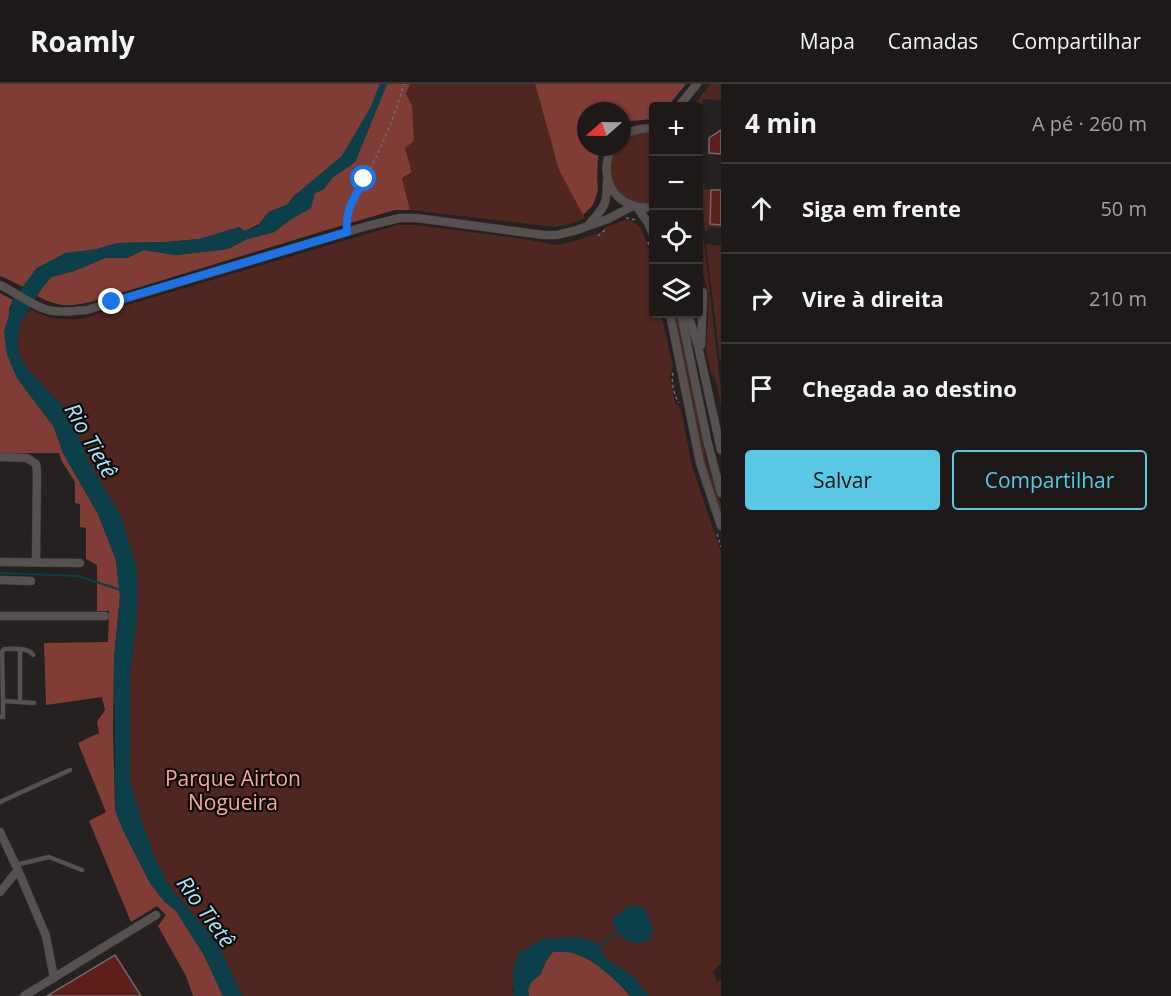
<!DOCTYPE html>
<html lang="pt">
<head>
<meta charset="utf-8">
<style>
  body { margin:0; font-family:"Open Sans",sans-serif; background:#292625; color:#f1f3f6 }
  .controls { position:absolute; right:18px; top:18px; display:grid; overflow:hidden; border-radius:6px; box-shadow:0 2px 4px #0004 }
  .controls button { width:54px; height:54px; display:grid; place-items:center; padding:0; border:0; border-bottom:2px solid #3a3837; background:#1c1918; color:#f1f3f6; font:30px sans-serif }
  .compass { position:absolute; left:577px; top:18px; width:54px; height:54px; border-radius:50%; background:#1c1918; box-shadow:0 2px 4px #0004; rotate:250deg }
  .stop { position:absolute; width:18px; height:18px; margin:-14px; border:4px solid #1a73e8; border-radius:50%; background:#fff }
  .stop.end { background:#1a73e8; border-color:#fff; box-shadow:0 2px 6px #0008 }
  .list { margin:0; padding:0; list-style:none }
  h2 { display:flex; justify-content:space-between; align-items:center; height:78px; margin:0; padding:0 24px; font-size:26px }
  h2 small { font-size:20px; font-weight:400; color:#a0a0a2 }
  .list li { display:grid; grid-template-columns:39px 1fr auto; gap:18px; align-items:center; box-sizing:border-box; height:90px; padding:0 24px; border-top:2px solid #3a3837 }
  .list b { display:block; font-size:22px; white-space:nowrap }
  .list em { font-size:20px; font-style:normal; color:#a0a0a2 }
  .actions { display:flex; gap:12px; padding:18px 24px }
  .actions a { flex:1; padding:14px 0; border:2px solid #58c8e4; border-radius:6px; text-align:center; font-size:21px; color:#58c8e4 }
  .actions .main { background:#58c8e4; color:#111 }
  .icon { flex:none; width:33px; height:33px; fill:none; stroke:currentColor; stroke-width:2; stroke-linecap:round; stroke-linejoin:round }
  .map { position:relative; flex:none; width:721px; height:912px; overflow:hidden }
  header { display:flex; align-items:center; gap:36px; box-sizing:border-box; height:84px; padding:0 30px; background:#1c1918; border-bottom:2px solid #3a3837 }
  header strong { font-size:28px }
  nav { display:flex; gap:33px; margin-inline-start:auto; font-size:21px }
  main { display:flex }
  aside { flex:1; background:#1c1918 }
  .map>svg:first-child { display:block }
  .green { fill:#502621 }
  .forest { fill:#7f3d35 }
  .water { fill:#0b404b }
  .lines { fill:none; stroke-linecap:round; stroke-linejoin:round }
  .stream { stroke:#0b404b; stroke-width:2 }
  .building { fill:#5e1f1a; stroke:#6e6867; stroke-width:1.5 }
  .service-casing { stroke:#403c3c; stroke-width:5 }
  .minor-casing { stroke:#403c3c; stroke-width:9 }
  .path { stroke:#736f6e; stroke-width:1.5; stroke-dasharray:3 3; stroke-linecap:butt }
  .service { stroke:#565150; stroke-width:4 }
  .minor { stroke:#565150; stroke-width:8 }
  .route { stroke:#1a73e8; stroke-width:8 }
  .labels { text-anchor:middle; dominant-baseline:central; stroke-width:4.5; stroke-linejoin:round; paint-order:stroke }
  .park-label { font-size:21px; fill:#f7a69b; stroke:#0d0b0b }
  .water-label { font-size:22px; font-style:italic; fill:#a1e6f9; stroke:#0d0b0b }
</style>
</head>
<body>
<header>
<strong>Roamly</strong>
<nav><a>Mapa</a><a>Camadas</a><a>Compartilhar</a></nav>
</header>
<main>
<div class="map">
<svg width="721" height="912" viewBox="0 0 721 912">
  <rect width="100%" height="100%" fill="#252120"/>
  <path class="green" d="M410 0H535L559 86 585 134 570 140 554 143 410 126 402 94 412 87 405 64 412 21 406 10Z
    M710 0H721V16L703 15 699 43 704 105 711 106 710 140 721 141V144L708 143V146L705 147 698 85V22H694Z
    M643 49H653V120C620 125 599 91 617 63H622V58L635 50Z
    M625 136 632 137 641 144 647 160 653 192 654 230H661L673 283 670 294 675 318 681 326 692 382 721 468V879L713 888 717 899 721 895V912H649L632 891 606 875 596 858 512 904 513 912H242L218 860 170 803 156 777 140 732 130 697V591L137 533V484L121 432 90 380 80 355 65 325 23 279 17 260 20 240 30 225C50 235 58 236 80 235L397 141H416L517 154 558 161 578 156 603 147 604 144Z
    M699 157H704L721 308V321L716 297 711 289 706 267 709 210 699 178Z
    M706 160 721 162V276H720Z
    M673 230H677L707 379 721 420V430L703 380Z"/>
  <path class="forest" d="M0 0H380L371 23 342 72 293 113 287 121 269 128 259 140 245 147 239 143 200 155 166 158 118 159 97 165 37 184 23 203 3 193 0 192Z
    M387 0H410L406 10 412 21 414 57 405 64 412 88 402 94 410 126H395L350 139 91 218C68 223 58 223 37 212L42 204 51 193 74 187 105 174H127L144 166 176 171 228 165 247 155 274 148 290 136 315 109 324 105 332 94 355 78Z
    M535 0H686L668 22H654L653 35 632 37 622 41V27H586V63H602L598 74 597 93 598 107 593 121 583 131 559 86Z
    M0 209 13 216 9 225 17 294 54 343 63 369 98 430 116 476 120 512 114 574 113 644 115 726 123 746 150 799 164 817 176 827 204 871 223 912H193L186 892 158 842 166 831 157 822 131 838 89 737 106 728 78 659 99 649 97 638 105 626 102 613 46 621 44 559 108 558 109 527H97V481L86 475V444L80 443V420L75 419V398L61 376 59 369H0Z
    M553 868C560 868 567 867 573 869 593 874 617 896 630 912H529L528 906 531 898 541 890 546 877Z"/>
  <path class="water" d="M380 0H387L355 78 332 94 324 105 315 109 311 124 290 136 274 148 247 155 228 165 175 171 144 166 127 174H105L74 187 51 193 42 204 20 240 17 260 23 279 65 325 80 355 90 380 121 432 137 484V533L130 591V697L140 732 156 777 170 803 218 860 242 912H223L204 871 176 827 164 817 150 799 123 746 115 726 114 574 120 512 116 476 98 430 63 369 54 343 17 294 7 271 4 248 13 216 37 184 65 169 97 165 118 159 166 158 200 155 239 143 245 147 258 142 269 128 287 121 293 113 342 72 371 23Z
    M636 821 645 824 653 846 650 856C648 857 643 859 641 859 626 861 613 848 613 834L628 823Z
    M577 853 596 858 606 875 632 891 649 912H630C617 896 593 874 573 869 567 867 559 868 553 868L546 877 541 890 531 898 528 906 529 912H513V885L519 869 543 855Z"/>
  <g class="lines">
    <path class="stream" d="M0 489 78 492 121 506
      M598 863 618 848"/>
  </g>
  <path class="building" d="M721 46V70L709 69V54Z
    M711 106H721V141L710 140Z
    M115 871 141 912H47Z"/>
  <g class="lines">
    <g class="service-casing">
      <path id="service" d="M33 571C28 563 14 565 4 565L2 568 3 617 34 619
        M20 618V566
        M0 633H3V617
        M0 718 70 686
        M16 781 49 773 82 786"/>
    </g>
    <g class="minor-casing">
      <path id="minor" d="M679 22 697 0
        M622 52C632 46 642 43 654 45
        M612 63C596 95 617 128 654 123
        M637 123 648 139 654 153
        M590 139C605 123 607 120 607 97
        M0 201C16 208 30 221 48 226 60 229 74 227 87 226L367 142 400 134H417L544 151H557L577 146 608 135 633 122
        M670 230 700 379 721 442
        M681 230 707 356 721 409
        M688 230 698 262 721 366
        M701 261 703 213V208
        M0 373 27 374 36 380 37 388 36 478
        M0 478 80 479
        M0 496 31 497
        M0 532H105
        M0 748 18 786 46 852 54 894
        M0 808 18 786
        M24 912 156 831"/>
    </g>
    <path class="path" d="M626 134 636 136
      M346 139C345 120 369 89 377 71 388 48 397 24 404 0
      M598 152 606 145
      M648 158 654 184
      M673 289C671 297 674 312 679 319
      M717 450 721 463"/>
    <use href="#service" class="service"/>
    <use href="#minor" class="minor"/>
  </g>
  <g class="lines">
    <path class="route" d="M112 218 347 148C345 125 354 115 364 95"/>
  </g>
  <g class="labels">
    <g class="park-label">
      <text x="233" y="694">Parque Airton<tspan x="233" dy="24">Nogueira</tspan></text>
    </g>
    <g class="water-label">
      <text transform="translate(92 356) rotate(60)">Rio Tietê</text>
      <text transform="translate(207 827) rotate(54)">Rio Tietê</text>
    </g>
  </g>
</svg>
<div class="controls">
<button>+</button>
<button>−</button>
<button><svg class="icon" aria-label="locate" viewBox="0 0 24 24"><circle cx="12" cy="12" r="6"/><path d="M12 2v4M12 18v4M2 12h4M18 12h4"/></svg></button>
<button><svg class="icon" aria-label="layers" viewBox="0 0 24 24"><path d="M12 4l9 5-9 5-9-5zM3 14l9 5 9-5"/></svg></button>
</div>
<svg class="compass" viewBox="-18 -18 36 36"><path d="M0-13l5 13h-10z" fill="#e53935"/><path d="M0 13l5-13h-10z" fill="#a0a0a2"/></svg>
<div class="stop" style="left:364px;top:95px"></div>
<div class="stop end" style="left:112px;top:218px"></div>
</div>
<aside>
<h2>4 min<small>A pé · 260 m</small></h2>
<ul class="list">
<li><svg class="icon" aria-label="ahead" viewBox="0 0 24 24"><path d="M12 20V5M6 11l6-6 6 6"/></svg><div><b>Siga em frente</b></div><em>50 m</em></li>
<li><svg class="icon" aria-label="right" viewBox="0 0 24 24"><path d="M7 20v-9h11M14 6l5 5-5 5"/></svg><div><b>Vire à direita</b></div><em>210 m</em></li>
<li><svg class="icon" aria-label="arrive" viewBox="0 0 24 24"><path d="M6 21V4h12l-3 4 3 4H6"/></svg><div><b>Chegada ao destino</b></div></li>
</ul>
<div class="actions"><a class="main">Salvar</a><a>Compartilhar</a></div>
</aside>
</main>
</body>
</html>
